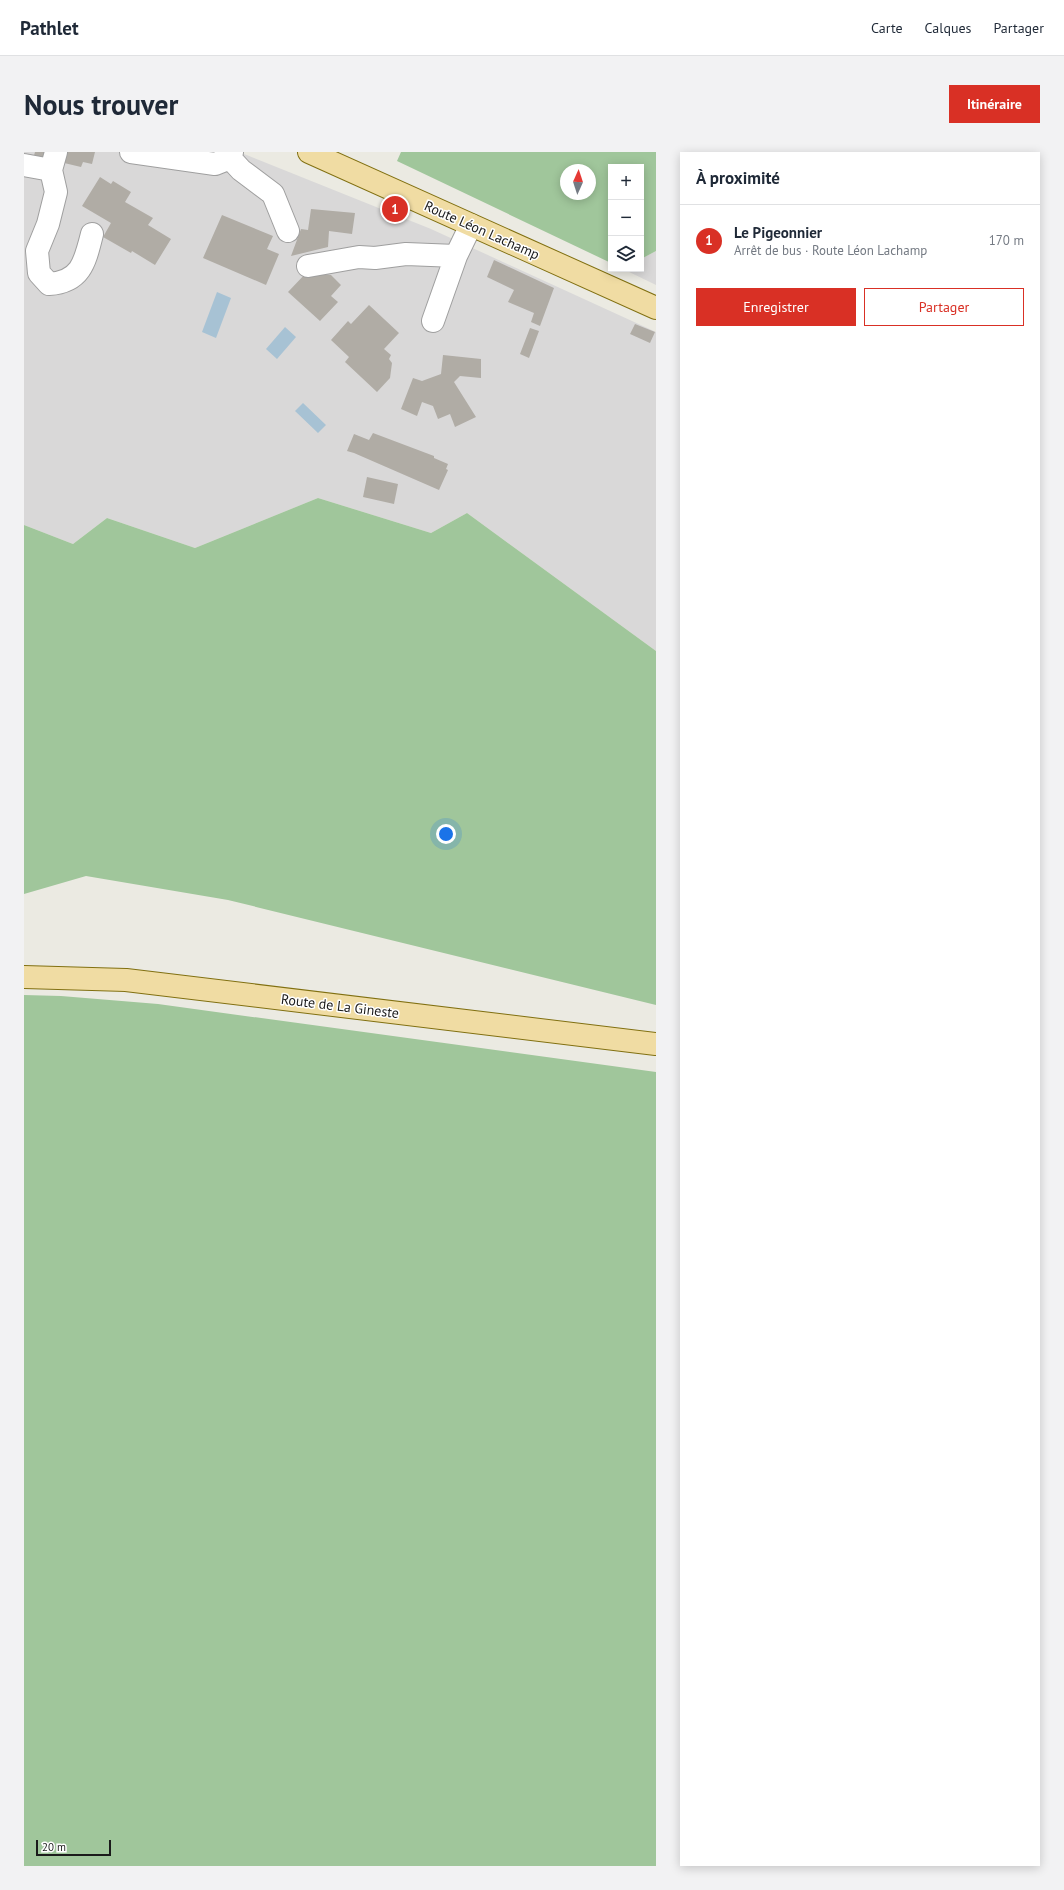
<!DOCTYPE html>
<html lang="fr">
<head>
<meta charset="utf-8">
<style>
  body { margin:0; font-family:"PT Sans",sans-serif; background:#f2f2f3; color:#1f2937 }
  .controls { position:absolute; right:12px; top:12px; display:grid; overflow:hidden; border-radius:0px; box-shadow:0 2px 10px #0003 }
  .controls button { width:36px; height:36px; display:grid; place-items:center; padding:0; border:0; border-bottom:1px solid #e0e1e3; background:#fff; color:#1f2937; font:20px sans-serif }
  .compass { position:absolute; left:536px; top:12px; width:36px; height:36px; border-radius:50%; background:#fff; box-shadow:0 2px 10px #0003; rotate:3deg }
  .scale { position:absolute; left:12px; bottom:10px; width:75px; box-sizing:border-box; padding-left:4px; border:2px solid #1b1b1b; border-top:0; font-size:11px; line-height:14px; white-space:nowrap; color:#1b1b1b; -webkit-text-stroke:3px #fff; paint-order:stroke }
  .you { position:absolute; left:422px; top:682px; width:14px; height:14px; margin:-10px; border:3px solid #fff; border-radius:50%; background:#1a73e8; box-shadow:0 0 0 6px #1a73e833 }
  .badge { display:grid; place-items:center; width:26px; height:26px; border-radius:50%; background:#d93025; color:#fff; font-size:13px; font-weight:700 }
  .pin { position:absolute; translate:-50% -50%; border:2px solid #fff; box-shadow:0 1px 4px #0006 }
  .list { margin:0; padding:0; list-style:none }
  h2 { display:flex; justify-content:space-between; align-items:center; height:52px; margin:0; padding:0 16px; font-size:17px }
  h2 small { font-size:13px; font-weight:400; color:#747a83 }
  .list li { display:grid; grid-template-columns:26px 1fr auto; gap:12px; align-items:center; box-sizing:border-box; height:72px; padding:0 16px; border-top:1px solid #e0e1e3 }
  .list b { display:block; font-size:15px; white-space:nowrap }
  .list p { margin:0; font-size:13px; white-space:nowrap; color:#747a83 }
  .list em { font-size:13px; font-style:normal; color:#747a83 }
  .actions { display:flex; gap:8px; padding:12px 16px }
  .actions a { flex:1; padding:9px 0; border:1px solid #d93025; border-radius:0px; text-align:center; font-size:14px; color:#d93025 }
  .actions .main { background:#d93025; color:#fff }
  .icon { flex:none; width:22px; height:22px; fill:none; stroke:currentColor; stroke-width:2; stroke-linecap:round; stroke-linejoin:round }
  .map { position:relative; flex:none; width:632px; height:1714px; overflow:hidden; border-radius:0px }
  header { display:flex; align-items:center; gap:24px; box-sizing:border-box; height:56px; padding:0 20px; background:#fff; border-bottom:1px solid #e0e1e3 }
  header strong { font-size:19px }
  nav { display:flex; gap:22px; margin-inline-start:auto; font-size:14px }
  .intro { display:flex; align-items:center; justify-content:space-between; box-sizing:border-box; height:96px; padding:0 24px }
  h1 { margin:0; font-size:28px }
  .button { padding:10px 18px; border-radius:0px; background:#d93025; color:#fff; font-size:14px; font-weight:700 }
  main { display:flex; gap:24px; padding:0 24px }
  aside { flex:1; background:#fff; border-radius:0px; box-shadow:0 2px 10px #0003 }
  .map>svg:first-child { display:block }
  .residential { fill:#d9d8d8 }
  .forest { fill:#a0c69b; fill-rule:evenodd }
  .water { fill:#a7c2d4 }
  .building { fill:#b0aca5 }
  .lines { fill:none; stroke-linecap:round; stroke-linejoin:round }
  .minor-casing { stroke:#9f9f9f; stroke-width:24 }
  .major-casing { stroke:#817011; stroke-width:24 }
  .minor { stroke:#fff; stroke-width:22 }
  .major { stroke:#f0dca3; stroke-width:22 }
  .labels { text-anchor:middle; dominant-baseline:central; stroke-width:3; stroke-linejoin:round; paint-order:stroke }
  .street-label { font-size:14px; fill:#1b1b1b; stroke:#fff }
</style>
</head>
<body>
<header>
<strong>Pathlet</strong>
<nav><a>Carte</a><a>Calques</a><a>Partager</a></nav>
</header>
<div class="intro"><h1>Nous trouver</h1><a class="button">Itinéraire</a></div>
<main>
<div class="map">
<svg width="632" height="1714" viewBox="0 0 632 1714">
  <rect width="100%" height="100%" fill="#ebeae2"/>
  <path class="residential" d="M0 0H215L407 77 632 180V499L443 361 407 381 294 346 171 396 83 366 49 392 0 373Z
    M632 99V133L599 117H617V107Z"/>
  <path class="forest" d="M377 0H632V99L617 107V15H587V111L373 9ZM542 18H566V42H542Z
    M294 346 407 381 443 361 632 499V853L204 748 62 724 0 742V373L49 392 83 366 171 396Z
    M0 843 37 844 134 852 632 920V1714H0Z"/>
  <path class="water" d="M193 140 207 146 192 186 178 180Z
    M261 175 272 185 253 207 242 197Z
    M279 251 302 273 294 281 271 259Z"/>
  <path class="building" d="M11 0H25L23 10 9 7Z
    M39 0H71L68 12 59 10 57 15 36 10Z
    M76 25 87 32 89 29 107 40 101 50 129 66 124 73 147 87 131 113 108 99 107 101 79 85 87 71 58 54Z
    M287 57 331 61 328 82 305 79 304 95 267 104 277 77 284 78Z
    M198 63 249 84 243 97 255 102 242 133 179 106Z
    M470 108 530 136 516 174 507 170 510 161 484 150 490 138 463 125Z
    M283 120 307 123 317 133 307 144 314 150 296 169 264 140Z
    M345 153 375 181 360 197 367 203 365 207 368 211 366 226 353 240 321 210 325 205 307 188 324 169 327 172Z
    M611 172 631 180 626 191 606 182Z
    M506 176 515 179 505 206 496 202Z
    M419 203 457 207V226L436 224 430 230 452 265 431 275 426 262 414 267 409 254 398 250 393 264 377 257 389 226 398 229 417 222Z
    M349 281 410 304V306L424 312 422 317 424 318 415 338 330 301 323 299 330 282 345 288Z
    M343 325 374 332 370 352 339 345Z"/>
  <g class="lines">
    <g class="minor-casing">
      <path id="minor" d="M32 0 27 18 32 40 24 72 13 99 15 121 25 132C57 130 61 110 68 82
        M107 0 191 12 206 6
        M208 0 206 6 217 18 249 42 264 79
        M0 13 27 18
        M284 114 335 105 351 106 382 102 432 104 447 73
        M409 169 432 104"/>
    </g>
    <g class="major-casing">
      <path id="major" d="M285 0 632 156
        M0 825 102 828 632 892"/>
    </g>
    <use href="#minor" class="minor"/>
    <use href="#major" class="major"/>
  </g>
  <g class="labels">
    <g class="street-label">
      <text transform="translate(458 78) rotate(24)">Route Léon Lachamp</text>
      <text transform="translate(316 854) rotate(7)">Route de La Gineste</text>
    </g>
  </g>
</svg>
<div class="controls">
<button>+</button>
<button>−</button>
<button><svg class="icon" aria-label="layers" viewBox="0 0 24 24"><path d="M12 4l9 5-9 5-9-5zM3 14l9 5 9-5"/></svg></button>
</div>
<svg class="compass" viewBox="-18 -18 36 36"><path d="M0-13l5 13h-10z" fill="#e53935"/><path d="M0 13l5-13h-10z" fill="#747a83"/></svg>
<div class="scale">20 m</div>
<div class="you"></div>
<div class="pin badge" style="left:371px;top:57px">1</div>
</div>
<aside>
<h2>À proximité<small></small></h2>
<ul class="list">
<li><span class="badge">1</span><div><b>Le Pigeonnier</b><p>Arrêt de bus · Route Léon Lachamp</p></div><em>170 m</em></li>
</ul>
<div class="actions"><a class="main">Enregistrer</a><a>Partager</a></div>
</aside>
</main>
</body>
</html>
